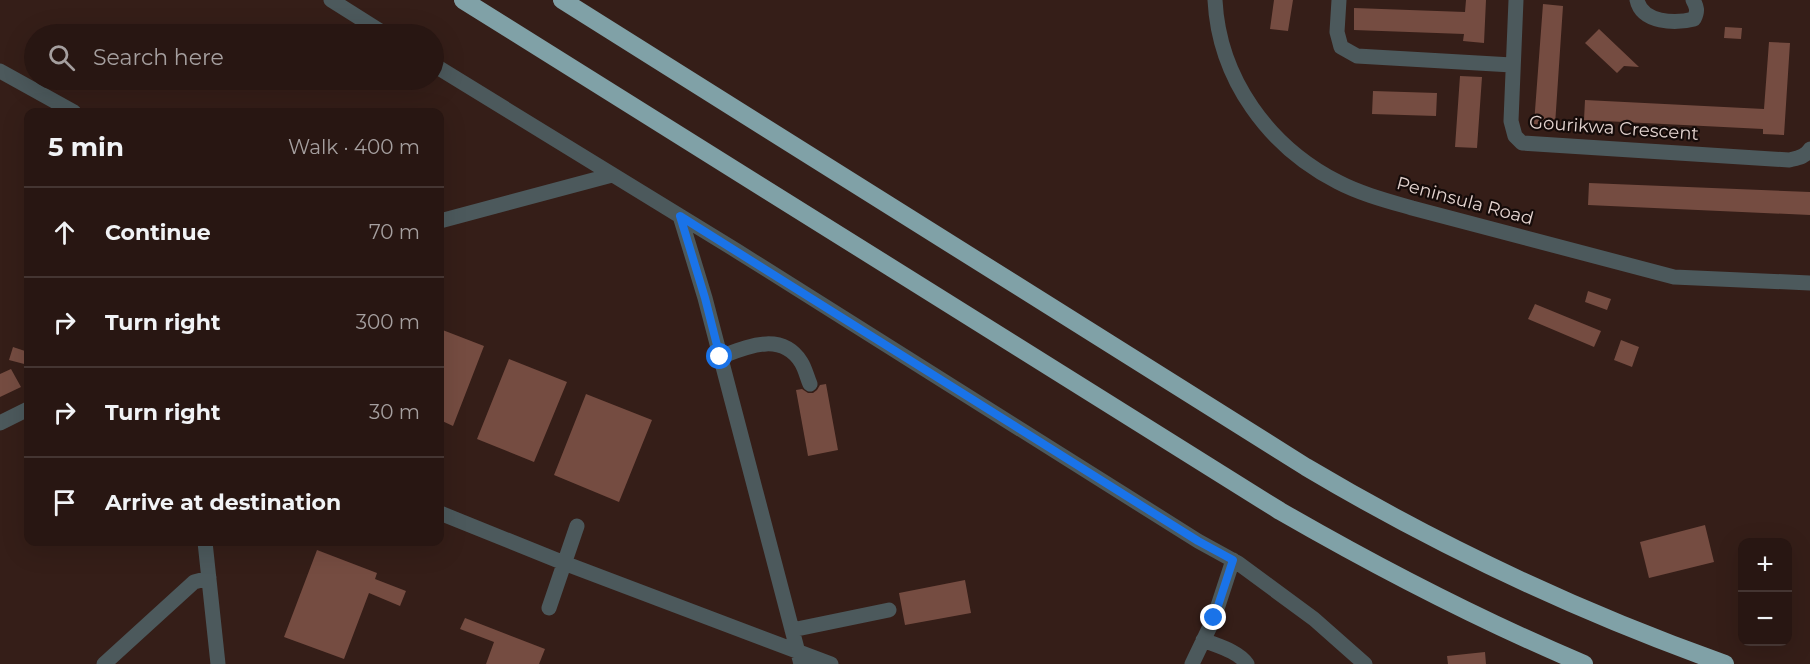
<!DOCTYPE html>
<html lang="en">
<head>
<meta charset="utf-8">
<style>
  body { margin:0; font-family:Montserrat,sans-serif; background:#342320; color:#f1f3f6 }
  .controls { position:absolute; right:18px; bottom:18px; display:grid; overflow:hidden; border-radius:12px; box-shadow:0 6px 24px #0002 }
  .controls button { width:54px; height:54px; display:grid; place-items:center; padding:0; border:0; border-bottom:2px solid #443532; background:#281612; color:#f1f3f6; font:30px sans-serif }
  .stop { position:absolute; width:18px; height:18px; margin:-14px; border:4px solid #1a73e8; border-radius:50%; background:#fff }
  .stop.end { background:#1a73e8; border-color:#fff; box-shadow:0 2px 6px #0008 }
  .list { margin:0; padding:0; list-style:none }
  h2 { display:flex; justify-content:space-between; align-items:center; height:78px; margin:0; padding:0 24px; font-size:26px }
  h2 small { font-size:20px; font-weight:400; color:#a59f9f }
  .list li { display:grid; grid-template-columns:39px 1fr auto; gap:18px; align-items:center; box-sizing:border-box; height:90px; padding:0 24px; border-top:2px solid #443532 }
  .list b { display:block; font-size:22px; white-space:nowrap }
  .list em { font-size:20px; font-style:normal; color:#a59f9f }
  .icon { flex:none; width:33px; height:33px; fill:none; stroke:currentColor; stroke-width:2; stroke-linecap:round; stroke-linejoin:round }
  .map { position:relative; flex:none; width:1810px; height:664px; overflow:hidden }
  .search { position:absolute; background:#281612; box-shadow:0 6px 24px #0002; left:24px; top:24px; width:420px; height:66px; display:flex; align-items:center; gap:15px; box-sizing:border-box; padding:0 21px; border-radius:33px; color:#a59f9f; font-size:22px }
  .panel { position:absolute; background:#281612; box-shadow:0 6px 24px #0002; left:24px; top:108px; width:420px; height:438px; border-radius:12px }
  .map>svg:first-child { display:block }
  .building { fill:#754c41 }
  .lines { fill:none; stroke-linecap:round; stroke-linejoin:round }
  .minor { stroke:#4c595c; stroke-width:15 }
  .motorway { stroke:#80a1a7; stroke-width:18 }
  .route { stroke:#1a73e8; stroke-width:8 }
  .labels { text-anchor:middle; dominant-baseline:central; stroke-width:4.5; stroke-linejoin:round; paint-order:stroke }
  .street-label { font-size:18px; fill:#e4d4d0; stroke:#150b09 }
</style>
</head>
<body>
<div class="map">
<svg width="1810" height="664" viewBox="0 0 1810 664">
  <rect width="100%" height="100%" fill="#351e18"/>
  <path class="building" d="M1274 0H1293L1288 31 1270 29Z
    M1466 0H1486L1484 43 1463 41 1464 34 1354 30V8L1465 12Z
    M1543 4 1563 6 1555 125 1534 124Z
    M1725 27 1742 28 1741 39 1724 38Z
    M1599 29 1639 67 1624 66 1617 73 1585 43Z
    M1769 42 1790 43 1784 135 1763 134V129L1584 120 1585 100 1764 109Z
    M1460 76 1482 77 1477 148 1455 147Z
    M1373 91 1437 93 1436 116 1372 114Z
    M1589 183 1810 192V215L1588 205Z
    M1588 291 1611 299 1607 310 1585 302Z
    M1535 304 1601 331 1594 347 1528 319Z
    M440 329 484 346 453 426 440 420Z
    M1621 340 1639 347 1632 367 1614 360Z
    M13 347 28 352V365L9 360Z
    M509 359 567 382 534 462 477 439Z
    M11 369 21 387 0 397V374Z
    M826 384 838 450 808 456 796 390 802 389 808 393H813L817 390 820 385Z
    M586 394 652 420 619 502 554 475Z
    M1705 525 1714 562 1649 578 1640 542Z
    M317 550 377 573 375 579 406 591 400 606 369 593 344 659 284 637Z
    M965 580 971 613 905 625 899 593Z
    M465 618 545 649 539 664H486L494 642 460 629Z
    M1485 652 1486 664H1448L1447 656Z"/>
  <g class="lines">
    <path class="minor" d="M331 0 385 34
      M1215 0C1219 79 1269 147 1338 182 1361 194 1388 201 1412 208L1674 277 1810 283
      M1339 0 1337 32 1341 47 1357 56 1512 65
      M1516 0 1511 121 1515 136 1522 143 1789 160C1797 158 1806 157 1810 149
      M1637 0C1642 23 1675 24 1694 19 1698 11 1697 7 1693 0
      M434 65 737 251 1198 541 1238 563 1314 619 1365 664
      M0 71 74 112
      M680 216 705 298 801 664
      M440 221 612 175
      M720 357C747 347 781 331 801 362 805 368 807 377 810 384
      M0 423 28 409
      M440 513 564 563 831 664
      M205 542 218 664
      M549 608 577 526
      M792 630 889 610
      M1203 640C1218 646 1238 651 1247 664
      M104 664 194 582 209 578
      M1192 664 1214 618 1233 560"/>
    <path class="motorway" d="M463 0 1280 511C1379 568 1479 620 1584 664
      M562 0 1306 467C1439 546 1579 612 1725 664"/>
  </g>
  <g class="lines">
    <path class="route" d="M720 357 705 298 680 216 1198 541 1233 560 1214 618"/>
  </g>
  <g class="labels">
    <g class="street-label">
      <text transform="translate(1614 128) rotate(4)">Gourikwa Crescent</text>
      <text transform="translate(1465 201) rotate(15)">Peninsula Road</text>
    </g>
  </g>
</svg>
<div class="controls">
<button>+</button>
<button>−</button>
</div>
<div class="stop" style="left:720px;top:357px"></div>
<div class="stop end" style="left:1214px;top:618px"></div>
<div class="search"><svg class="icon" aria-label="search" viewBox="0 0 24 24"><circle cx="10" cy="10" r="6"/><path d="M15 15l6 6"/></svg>Search here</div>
<section class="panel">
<h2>5 min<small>Walk · 400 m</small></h2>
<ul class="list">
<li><svg class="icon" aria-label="ahead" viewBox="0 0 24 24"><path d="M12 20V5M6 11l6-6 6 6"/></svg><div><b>Continue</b></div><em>70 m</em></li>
<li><svg class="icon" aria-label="right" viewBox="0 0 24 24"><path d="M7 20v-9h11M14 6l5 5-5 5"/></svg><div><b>Turn right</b></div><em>300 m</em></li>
<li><svg class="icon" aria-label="right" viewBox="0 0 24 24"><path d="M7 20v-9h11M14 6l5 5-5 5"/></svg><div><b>Turn right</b></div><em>30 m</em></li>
<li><svg class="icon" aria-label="arrive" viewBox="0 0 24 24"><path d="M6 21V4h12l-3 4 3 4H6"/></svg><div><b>Arrive at destination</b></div></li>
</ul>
</section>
</div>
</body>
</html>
